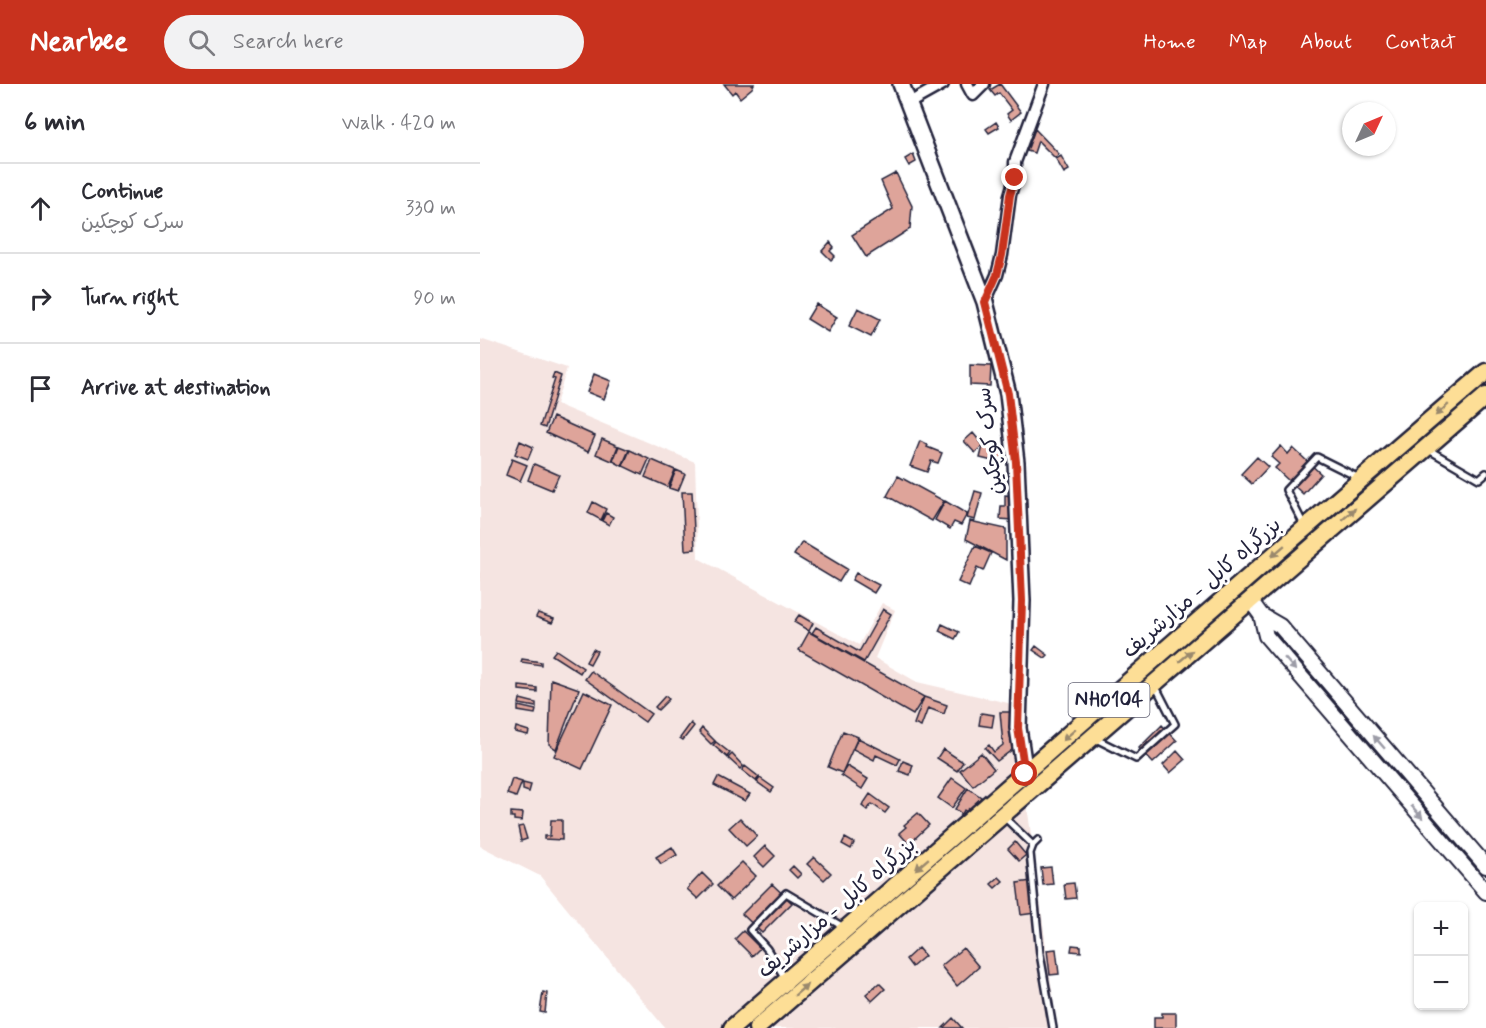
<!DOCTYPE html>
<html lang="en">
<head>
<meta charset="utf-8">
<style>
  body { margin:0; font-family:Mynerve,"Playpen Sans Arabic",sans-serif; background:#f2f2f3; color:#2b2b33 }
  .controls { position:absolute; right:18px; bottom:18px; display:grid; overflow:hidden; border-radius:9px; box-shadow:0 2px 4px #0004 }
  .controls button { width:54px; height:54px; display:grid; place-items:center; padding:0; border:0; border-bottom:2px solid #e1e1e2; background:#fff; color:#2b2b33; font:30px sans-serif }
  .compass { position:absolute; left:862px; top:18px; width:54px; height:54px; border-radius:50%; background:#fff; box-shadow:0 2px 4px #0004; rotate:46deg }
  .stop { position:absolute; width:18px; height:18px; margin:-14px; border:4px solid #c8321e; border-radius:50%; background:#fff }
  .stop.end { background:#c8321e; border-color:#fff; box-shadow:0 2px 6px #0008 }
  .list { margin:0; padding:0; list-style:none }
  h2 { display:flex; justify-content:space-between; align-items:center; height:78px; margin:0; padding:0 24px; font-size:26px }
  h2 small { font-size:20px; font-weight:400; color:#7c7c81 }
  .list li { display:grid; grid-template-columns:39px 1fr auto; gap:18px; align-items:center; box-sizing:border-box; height:90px; padding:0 24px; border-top:2px solid #e1e1e2 }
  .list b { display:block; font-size:22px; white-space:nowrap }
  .list p { margin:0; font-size:20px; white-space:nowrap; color:#7c7c81 }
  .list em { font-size:20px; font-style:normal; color:#7c7c81 }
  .icon { flex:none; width:33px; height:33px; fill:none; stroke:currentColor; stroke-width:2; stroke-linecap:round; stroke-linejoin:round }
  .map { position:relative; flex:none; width:1006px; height:944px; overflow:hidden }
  header { display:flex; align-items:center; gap:36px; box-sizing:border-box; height:84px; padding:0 30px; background:#c8321e; color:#fff }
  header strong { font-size:28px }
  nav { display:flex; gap:33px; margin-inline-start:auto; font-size:21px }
  .search { width:420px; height:54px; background:#f2f2f3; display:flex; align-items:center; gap:15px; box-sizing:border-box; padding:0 21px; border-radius:33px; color:#7c7c81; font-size:22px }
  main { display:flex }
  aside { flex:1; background:#fff }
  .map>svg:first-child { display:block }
  .built { fill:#f5e4e1 }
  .building { fill:#dea49a; stroke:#22223b; stroke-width:1.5 }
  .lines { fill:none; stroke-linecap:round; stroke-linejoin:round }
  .service-casing { stroke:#22223b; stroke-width:10 }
  .minor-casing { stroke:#22223b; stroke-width:15 }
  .tertiary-casing { stroke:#22223b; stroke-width:18 }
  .secondary-casing { stroke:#22223b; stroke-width:20 }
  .trunk-casing { stroke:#22223b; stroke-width:21 }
  .service { stroke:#fff; stroke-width:5 }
  .minor { stroke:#fff; stroke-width:10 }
  .tertiary { stroke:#fff; stroke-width:14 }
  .secondary { stroke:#fff; stroke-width:15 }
  .trunk { stroke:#fdde96; stroke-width:16 }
  .oneway { fill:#9a896d }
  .oneway2 { fill:#9c9ca7 }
  .route { stroke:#c8321e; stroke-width:8 }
  .labels { text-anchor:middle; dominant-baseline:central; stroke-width:6; stroke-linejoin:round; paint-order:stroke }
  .shield { fill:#fff; stroke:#646476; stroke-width:1.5 }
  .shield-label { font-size:20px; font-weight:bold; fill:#22223b }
  .street-label { font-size:21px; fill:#22223b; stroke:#fff }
</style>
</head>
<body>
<header>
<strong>Nearbee</strong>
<div class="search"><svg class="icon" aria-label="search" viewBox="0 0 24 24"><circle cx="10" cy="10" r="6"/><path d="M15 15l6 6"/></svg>Search here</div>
<nav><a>Home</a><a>Map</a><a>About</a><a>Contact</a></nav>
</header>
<main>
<aside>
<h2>6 min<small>Walk · 420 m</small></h2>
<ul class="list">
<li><svg class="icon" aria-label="ahead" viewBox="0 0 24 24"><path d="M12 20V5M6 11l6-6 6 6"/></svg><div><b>Continue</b><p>سرک کوچکین</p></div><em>330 m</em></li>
<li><svg class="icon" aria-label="right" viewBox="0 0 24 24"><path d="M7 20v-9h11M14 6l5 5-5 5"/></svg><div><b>Turn right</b></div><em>90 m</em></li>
<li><svg class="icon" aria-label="arrive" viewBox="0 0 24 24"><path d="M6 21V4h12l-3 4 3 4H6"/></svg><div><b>Arrive at destination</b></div></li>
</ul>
</aside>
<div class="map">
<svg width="1006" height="944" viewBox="0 0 1006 944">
  <rect width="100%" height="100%" fill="#fff"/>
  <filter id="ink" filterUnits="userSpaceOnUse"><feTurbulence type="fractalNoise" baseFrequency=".0167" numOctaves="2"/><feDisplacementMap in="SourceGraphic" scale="12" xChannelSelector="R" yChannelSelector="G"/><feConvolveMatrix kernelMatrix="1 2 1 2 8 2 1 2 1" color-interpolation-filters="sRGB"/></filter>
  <g filter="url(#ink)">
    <path class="built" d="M0 255 87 284 76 320 215 378 218 474 379 561 402 519 415 526 395 574 437 598 528 619 534 624 577 944H185L60 792 0 762Z"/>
    <path class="building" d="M244 0H274L272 4 260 14 255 7 252 10Z
      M520 0 541 28 531 36 527 30 532 26 519 9 515 12 510 6Z
      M516 38 519 43 509 49 506 45Z
      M555 45 579 70 575 74 558 57 554 69 547 67Z
      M433 70 436 78 429 82 425 75Z
      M581 72 589 86 584 89 576 75Z
      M416 89 432 122 430 145 386 173 372 151 413 125 401 97Z
      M350 158 354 163 350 167 355 172 351 176 342 167Z
      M336 220 357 233 348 248 327 235Z
      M378 224 400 235 391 253 369 242Z
      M490 281 511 282 510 302 490 301Z
      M74 289 81 292 65 344 60 342 75 295 72 294Z
      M114 290 131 297 124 315 107 308Z
      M73 333 115 352 108 368 66 349Z
      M493 349 503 361 495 369 484 357Z
      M122 355 138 362 132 377 116 370Z
      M40 357 53 363 48 375 35 370Z
      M440 357 448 361 447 363 462 369 458 379 451 377 447 388 430 382Z
      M504 358 525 363 521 379 500 374Z
      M139 362 149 366 142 382 133 377Z
      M801 362 808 370 813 364 841 390 823 410 795 384 799 380 791 373Z
      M150 366 169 375 162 391 143 382Z
      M777 373 788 383 772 400 761 390Z
      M32 375 47 381 40 397 26 391Z
      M172 376 195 386 188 403 165 393Z
      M54 380 79 391 72 406 48 396Z
      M196 386 205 390 198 407 189 404Z
      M418 392 464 417 452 437 407 412Z
      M495 407 502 409 495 436 487 434Z
      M202 408H212L215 465 205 466Z
      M525 411 533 412 532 436 520 435 521 422H525Z
      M465 417 487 430 481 441 474 438 470 445 455 436Z
      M113 418 126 425 121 436 108 429Z
      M126 429 133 433 129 441 122 437Z
      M490 437 526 445V476L486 455Z
      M322 458 367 485 359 498 314 471Z
      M495 462 511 469 503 487 497 484 489 503 478 498Z
      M376 489 399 501 394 509 372 496Z
      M403 525 411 530 384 578 332 549 336 543 379 568Z
      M58 529 74 535 72 539 56 533Z
      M319 531 333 539 329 547 314 538Z
      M462 540 479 548 475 555 459 547Z
      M329 548 444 613 433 631 319 566Z
      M556 562 568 571 565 574 553 566Z
      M113 565 117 567 110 580 106 578Z
      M76 566 103 584 100 589 72 571Z
      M42 575 61 578V581L41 578Z
      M111 587 171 630 165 638 105 595Z
      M71 595 99 605 76 665 69 660Z
      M39 602 57 604V608L39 606Z
      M104 607 132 621 102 685 74 672Z
      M185 612 189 615 178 626 175 623Z
      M444 613 467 621 464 630 448 624 441 643 434 640Z
      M40 615 56 619V623L39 620Z
      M38 622 56 626 55 630 38 627Z
      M520 628H534L533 665 517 677 505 664 509 661 514 668 523 661Z
      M501 629 514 631 512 643 499 641Z
      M211 639 214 642 203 656 200 654Z
      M682 641 697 657 673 679 659 664Z
      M36 643 49 647 48 651 35 648Z
      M222 644 235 657 231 660 219 648Z
      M363 647 378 653 362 689 348 683Z
      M378 654 420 675 417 681 396 671 394 676 373 665Z
      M236 658 250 669 247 673 233 661Z
      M463 665 483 678 477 687 457 674Z
      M697 667 705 676 690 689 683 681Z
      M501 669 514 685 493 702 480 686Z
      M252 670 263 682 260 685 248 674Z
      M423 677 433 681 430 691 419 687Z
      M265 682 279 693 276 697 262 686Z
      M367 682 388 695 382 705 361 691Z
      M238 693 270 710 265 717 234 701Z
      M280 694 294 704 291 708 277 698Z
      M472 694 486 704 472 724 458 714Z
      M32 695 42 698 36 713 27 710Z
      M43 699 51 701 49 708 43 706Z
      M488 704 501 713 490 730 484 726 482 730 475 725Z
      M390 710 409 724 405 729 392 720 387 726 382 722Z
      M31 728 43 729 42 737 34 736V733H31Z
      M438 729 449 741 429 760 419 749 426 743 424 741Z
      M260 734 277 752 266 762 249 744Z
      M71 736H82V756L64 755V752H70Z
      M43 742 47 755 41 757 38 743Z
      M365 754 374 759 371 765 362 760Z
      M535 758 546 771 539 777 528 765Z
      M285 762 295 772 284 783 274 773Z
      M192 763 197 771 181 780 176 773Z
      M334 773 351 789 344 796 327 780Z
      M262 778 276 792 251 816 237 802Z
      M313 782 321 790 317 794 309 786Z
      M571 783 573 800 563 801 561 784Z
      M222 789 233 800 218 815 207 805Z
      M519 793 523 797 515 804 511 800Z
      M552 797 555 829 541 831 537 799Z
      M594 799 596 814 586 815 584 800Z
      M292 800 312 819 282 849 262 830Z
      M263 847 280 864 272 872 255 855Z
      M592 861 601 862V868L591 867Z
      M438 864 445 872 432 883 426 875Z
      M483 864 499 883 477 902 461 882Z
      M576 865 579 890 570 891 567 866Z
      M399 899 405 905 392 917 386 910Z
      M63 908 67 909 65 929 60 928Z
      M682 929H696V944H674V933H682Z
      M473 934 482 944H463Z"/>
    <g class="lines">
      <g class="service-casing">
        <path id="service" d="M949 366 999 395 1006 389
          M824 441 806 406 837 373 879 394
          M616 655 656 675 695 640 675 601
          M524 733 553 761
          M558 756 553 761 550 769 560 870 573 944
          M306 896 287 865 270 846 306 809 365 844"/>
      </g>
      <g class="minor-casing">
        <path id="minor" d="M487 0 493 11 504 0
          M429 19 463 0
          M505 218 517 191 522 171 530 111 535 94V78L564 0"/>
      </g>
      <g class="tertiary-casing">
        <path id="tertiary" d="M770 516 781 531 786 552 1006 808
          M781 531 800 542 1006 782"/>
      </g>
      <g class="secondary-casing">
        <path id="secondary" d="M421 0 505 218 528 310 536 378 542 517 538 644 545 690"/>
      </g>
      <g class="trunk-casing">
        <path id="trunk" d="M252 944C504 726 753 504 1006 288
          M277 944 1006 312"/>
      </g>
      <use href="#service" class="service"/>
      <use href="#minor" class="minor"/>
      <use href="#tertiary" class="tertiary"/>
      <use href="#secondary" class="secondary"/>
      <use href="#trunk" class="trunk"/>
    </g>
    <defs><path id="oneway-solid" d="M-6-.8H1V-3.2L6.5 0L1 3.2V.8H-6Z" transform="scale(1.5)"/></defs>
    <g class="oneway">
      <use href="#oneway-solid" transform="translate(962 326) rotate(139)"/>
      <use href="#oneway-solid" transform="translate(869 430) rotate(-41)"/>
      <use href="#oneway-solid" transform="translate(798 467) rotate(139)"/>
      <use href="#oneway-solid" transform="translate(706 572) rotate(-40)"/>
      <use href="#oneway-solid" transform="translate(589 651) rotate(139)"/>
      <use href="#oneway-solid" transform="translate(442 780) rotate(139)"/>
      <use href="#oneway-solid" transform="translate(321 906) rotate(-41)"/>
    </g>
    <g class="oneway2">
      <use href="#oneway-solid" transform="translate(810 580) rotate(49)"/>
      <use href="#oneway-solid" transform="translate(899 658) rotate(-131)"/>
      <use href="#oneway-solid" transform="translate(937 728) rotate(49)"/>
    </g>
  </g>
  <g class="lines" filter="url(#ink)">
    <path class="route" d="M535 94 530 111 522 171 517 191 505 218 528 310 536 378 542 517 538 644 545 690"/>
  </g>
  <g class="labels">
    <rect class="shield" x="588.5" y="599" width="81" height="34" rx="4.5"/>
    <g class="shield-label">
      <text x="629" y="616">NH0104</text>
    </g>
    <g class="street-label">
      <text transform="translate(510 357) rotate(-97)">سرک کوچکین</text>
      <text transform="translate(722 504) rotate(-41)">بزرگراه کابل - مزارشریف</text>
      <text transform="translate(357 824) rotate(-41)">بزرگراه کابل - مزارشریف</text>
    </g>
  </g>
</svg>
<div class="controls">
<button>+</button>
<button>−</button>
</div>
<svg class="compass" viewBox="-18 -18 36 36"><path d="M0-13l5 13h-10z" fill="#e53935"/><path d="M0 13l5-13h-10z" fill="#7c7c81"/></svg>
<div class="stop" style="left:545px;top:690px"></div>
<div class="stop end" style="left:535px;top:94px"></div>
</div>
</main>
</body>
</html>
